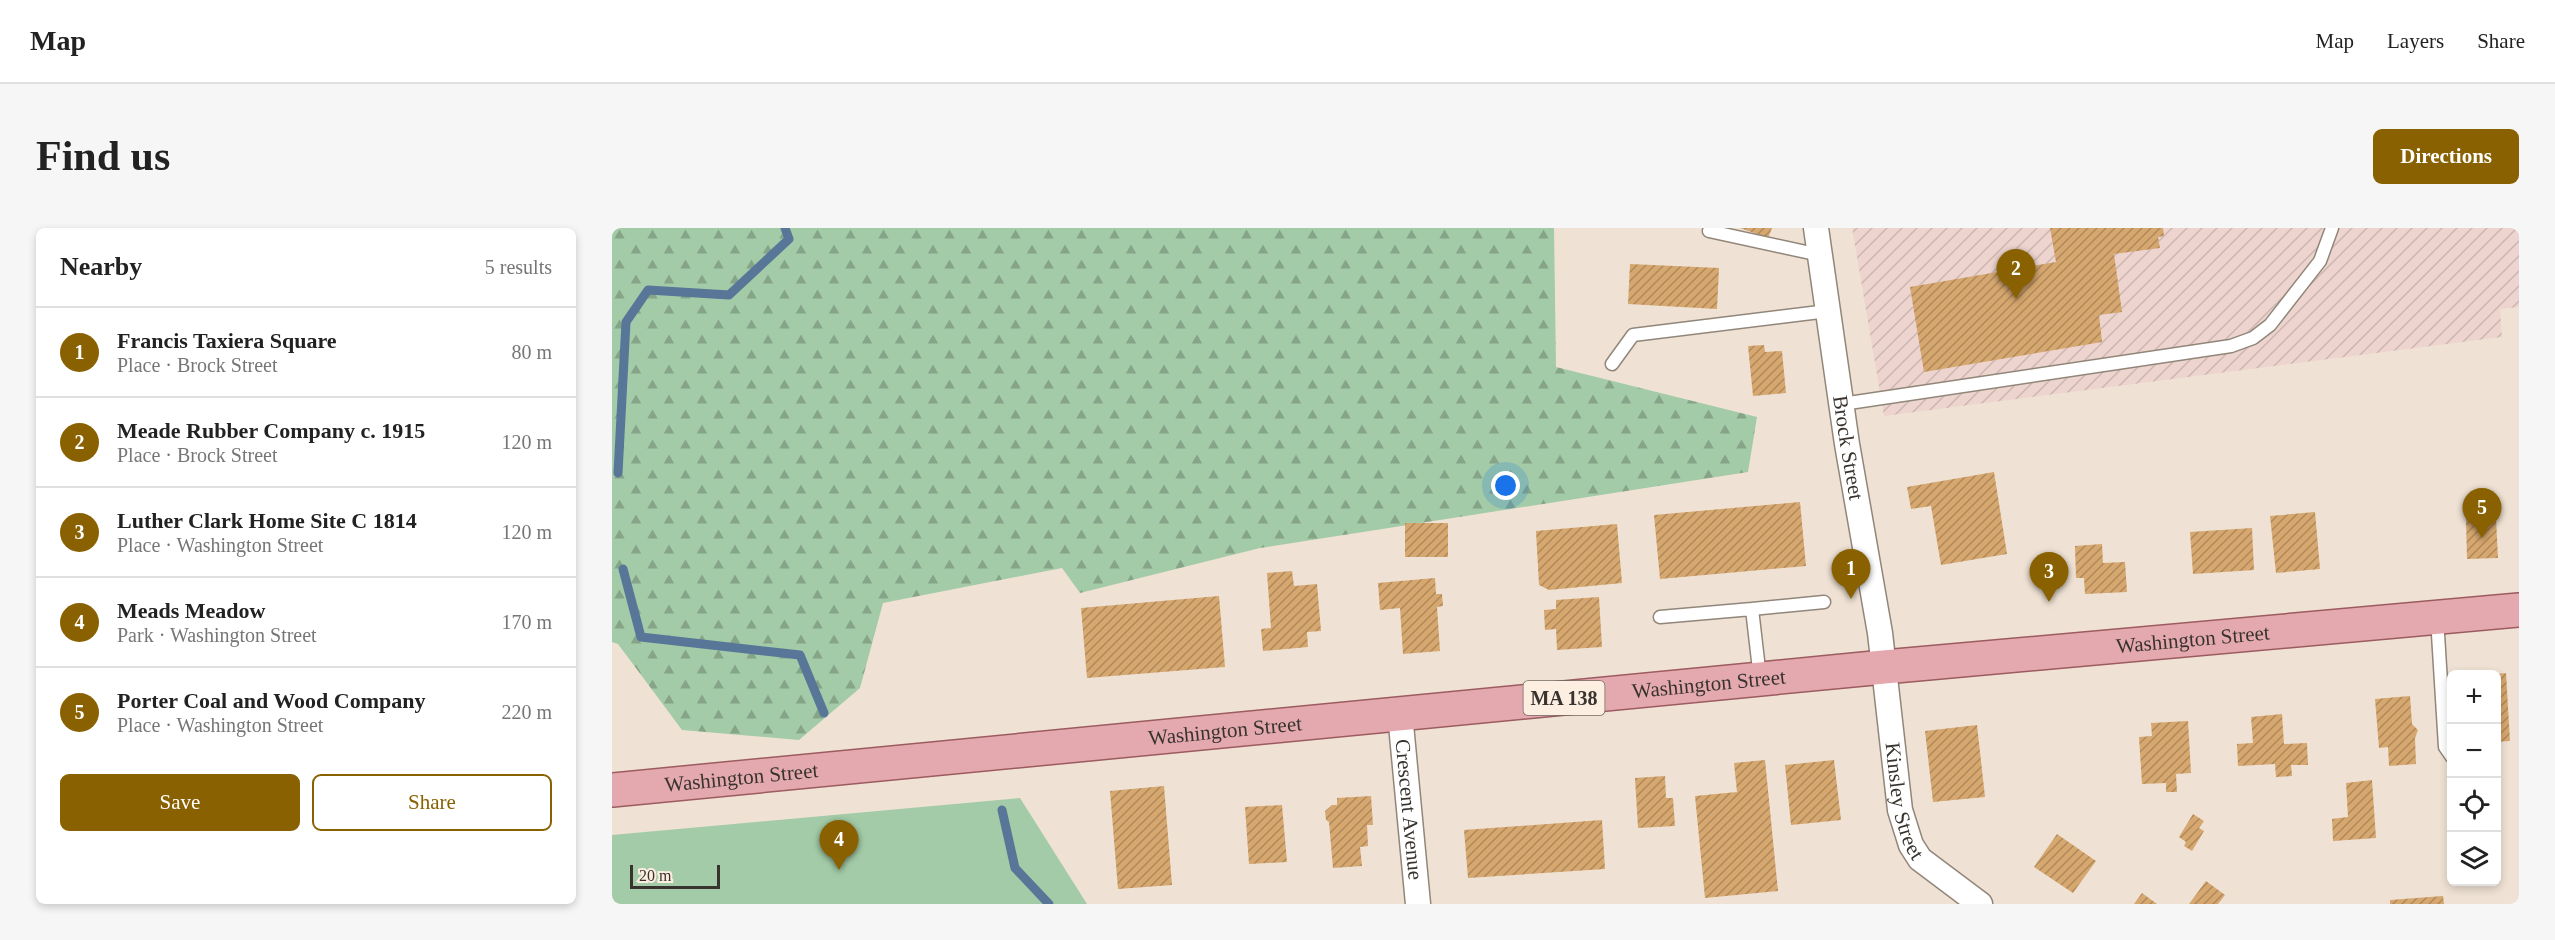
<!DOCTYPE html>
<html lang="en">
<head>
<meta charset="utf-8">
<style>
  body { margin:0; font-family:Georgia,serif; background:#f6f6f6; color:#222 }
  .controls { position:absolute; right:18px; bottom:18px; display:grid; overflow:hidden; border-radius:9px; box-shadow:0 3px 9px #0003 }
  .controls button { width:54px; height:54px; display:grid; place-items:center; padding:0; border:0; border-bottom:2px solid #e0e0e0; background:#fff; color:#222; font:30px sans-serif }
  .scale { position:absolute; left:18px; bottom:15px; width:90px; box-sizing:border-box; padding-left:6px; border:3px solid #38332e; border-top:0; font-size:16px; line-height:21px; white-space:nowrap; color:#38332e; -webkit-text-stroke:4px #fcefe1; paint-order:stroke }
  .you { position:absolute; left:894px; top:258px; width:21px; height:21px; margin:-15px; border:4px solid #fff; border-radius:50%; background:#1a73e8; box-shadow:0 0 0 9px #1a73e833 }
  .badge { display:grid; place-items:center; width:39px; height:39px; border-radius:50%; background:#896100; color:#fff; font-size:20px; font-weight:700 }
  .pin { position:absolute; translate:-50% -50px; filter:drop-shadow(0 2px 3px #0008) }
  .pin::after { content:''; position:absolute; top:32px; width:21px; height:18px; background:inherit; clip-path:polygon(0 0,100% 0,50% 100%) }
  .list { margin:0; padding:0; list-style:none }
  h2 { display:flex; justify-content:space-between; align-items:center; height:78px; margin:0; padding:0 24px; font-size:26px }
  h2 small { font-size:20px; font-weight:400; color:#767676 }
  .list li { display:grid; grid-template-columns:39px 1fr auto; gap:18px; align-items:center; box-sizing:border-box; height:90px; padding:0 24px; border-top:2px solid #e0e0e0 }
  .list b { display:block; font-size:22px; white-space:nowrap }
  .list p { margin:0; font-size:20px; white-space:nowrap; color:#767676 }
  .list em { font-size:20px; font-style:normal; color:#767676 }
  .actions { display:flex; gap:12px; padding:18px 24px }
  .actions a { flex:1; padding:14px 0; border:2px solid #896100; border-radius:9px; text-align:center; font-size:21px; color:#896100 }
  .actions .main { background:#896100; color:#fff }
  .icon { flex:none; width:33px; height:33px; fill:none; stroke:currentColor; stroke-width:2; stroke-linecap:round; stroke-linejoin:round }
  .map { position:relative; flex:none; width:1907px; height:676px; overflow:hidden; border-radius:9px }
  header { display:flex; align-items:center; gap:36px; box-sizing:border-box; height:84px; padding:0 30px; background:#fff; border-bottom:2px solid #e0e0e0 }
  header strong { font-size:28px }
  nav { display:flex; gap:33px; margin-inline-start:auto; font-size:21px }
  .intro { display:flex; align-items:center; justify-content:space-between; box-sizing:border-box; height:144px; padding:0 36px }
  h1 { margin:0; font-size:42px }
  .button { padding:15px 27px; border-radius:9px; background:#896100; color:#fff; font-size:21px; font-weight:700 }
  main { display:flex; gap:36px; padding:0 36px }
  aside { flex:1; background:#fff; border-radius:9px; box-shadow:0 3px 9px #0003 }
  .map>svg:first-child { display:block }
  .industrial { fill:url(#industrial-furrows) }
  .forest { fill:url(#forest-firs) }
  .park { fill:#a3cba7 }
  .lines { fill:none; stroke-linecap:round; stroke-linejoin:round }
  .stream { stroke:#587698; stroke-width:9 }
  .building { fill:url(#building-hatch) }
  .lane-casing { stroke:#918679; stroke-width:15 }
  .street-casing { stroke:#918679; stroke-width:27 }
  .primary-casing { stroke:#9c5b5f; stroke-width:36 }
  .lane { stroke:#fff; stroke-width:12 }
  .street { stroke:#fff; stroke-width:24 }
  .primary { stroke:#e4a9af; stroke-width:33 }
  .labels { text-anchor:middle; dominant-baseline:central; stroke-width:5; stroke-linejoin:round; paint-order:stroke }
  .shield { fill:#fcefe1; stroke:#736b64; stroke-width:1.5 }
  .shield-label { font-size:20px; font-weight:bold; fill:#38332e }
  .street-label { font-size:21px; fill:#38332e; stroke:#fcefe1 }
</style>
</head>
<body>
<header>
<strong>Map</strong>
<nav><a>Map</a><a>Layers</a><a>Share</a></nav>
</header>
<div class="intro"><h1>Find us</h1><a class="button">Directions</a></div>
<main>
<aside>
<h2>Nearby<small>5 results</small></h2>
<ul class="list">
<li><span class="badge">1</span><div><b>Francis Taxiera Square</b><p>Place · Brock Street</p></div><em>80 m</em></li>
<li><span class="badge">2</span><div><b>Meade Rubber Company c. 1915</b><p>Place · Brock Street</p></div><em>120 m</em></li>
<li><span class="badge">3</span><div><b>Luther Clark Home Site C 1814</b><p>Place · Washington Street</p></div><em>120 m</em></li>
<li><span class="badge">4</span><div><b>Meads Meadow</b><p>Park · Washington Street</p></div><em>170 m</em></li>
<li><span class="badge">5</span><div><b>Porter Coal and Wood Company</b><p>Place · Washington Street</p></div><em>220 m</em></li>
</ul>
<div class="actions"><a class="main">Save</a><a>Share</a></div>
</aside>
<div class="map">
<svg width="1907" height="676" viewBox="0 0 1907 676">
  <defs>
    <pattern id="industrial-furrows" width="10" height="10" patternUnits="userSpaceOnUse" patternTransform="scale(1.5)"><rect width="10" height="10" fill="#eed4ce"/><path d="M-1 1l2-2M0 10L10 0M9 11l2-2" fill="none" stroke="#cdb6b1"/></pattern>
    <pattern id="forest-firs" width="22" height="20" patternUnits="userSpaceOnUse" patternTransform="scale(1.5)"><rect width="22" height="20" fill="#a3cba7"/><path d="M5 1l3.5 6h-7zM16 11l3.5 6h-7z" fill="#86a588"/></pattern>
    <pattern id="building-hatch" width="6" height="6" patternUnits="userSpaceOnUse" patternTransform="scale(1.5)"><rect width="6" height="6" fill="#d6a76e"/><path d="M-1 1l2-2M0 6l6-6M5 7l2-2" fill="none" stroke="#af895b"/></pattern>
  </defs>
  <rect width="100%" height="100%" fill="#efe2d4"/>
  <path class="industrial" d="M1240 0H1907V79L1888 81 1890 109 1272 188Z"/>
  <path class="forest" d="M0 0H942L944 139 1145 189 1136 244 648 320 468 365 450 340 271 375 248 460 187 512 70 502 6 416 0 414Z"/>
  <path class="park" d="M408 570 475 676H0V607Z"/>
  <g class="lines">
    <path class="stream" d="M6 245 14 94 36 62 117 67 177 11 173 0
      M11 341 29 409 188 427 212 485
      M390 582 403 640 437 676"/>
  </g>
  <path class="building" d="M1128 0H1160L1156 10Z
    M1438 0H1551L1552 8 1546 9 1548 20 1502 26 1510 84 1487 87 1490 114 1312 144 1298 59 1444 34Z
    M1018 36 1107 40 1105 81 1016 76Z
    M1152 117 1153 124 1170 123 1174 165 1141 168 1136 118Z
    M1382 244 1395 326 1329 337 1319 278 1299 281 1295 259Z
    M1188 274 1194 338 1048 351 1042 287Z
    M1703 284 1708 341 1664 345 1658 288Z
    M1884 290 1886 330 1855 331 1854 291Z
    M793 295H836V329H793Z
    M1005 296 1010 355 937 362 927 357 924 303Z
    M1640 300 1642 342 1581 346 1578 304Z
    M1490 316 1491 335 1513 334 1515 364 1473 366 1472 350H1464L1463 318Z
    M680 343 682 358 705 356 709 403 695 404 696 419 651 423 649 401 659 400 655 345Z
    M823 350 824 366H830L831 378 825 379 828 423 791 426 788 380 768 382 766 355Z
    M607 368 613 439 475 450 469 380Z
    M987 369 990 419 945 422 944 401 933 402 932 382 944 381V372Z
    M1894 445 1898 513 1884 514V446Z
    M1798 468 1800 496 1806 502 1803 510 1804 536 1777 538 1776 519 1767 520 1763 471Z
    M1670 486 1672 516 1695 515 1696 537H1679L1680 548 1664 549 1663 536 1626 538 1625 516 1641 515 1639 489Z
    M1576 493 1579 545 1564 546 1565 564H1554V555L1530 556 1527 509 1540 508 1539 495Z
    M1365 497 1373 569 1321 574 1313 503Z
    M1153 532 1166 663 1093 670 1083 568 1125 564 1122 535Z
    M1222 532 1229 592 1179 597 1173 537Z
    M1053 548 1054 570H1061L1063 598 1026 600 1023 550Z
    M1760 552 1764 610 1721 613 1720 591 1736 589 1734 555Z
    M552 558 560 657 506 661 498 563Z
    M759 568 761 597H755L756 618 748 619 750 638 721 640 717 594 714 592 713 583 720 577H725V570Z
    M670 577 675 634 637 636 633 579Z
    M1581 586 1592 593 1587 600 1592 603 1580 623 1572 618 1574 614 1567 609Z
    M990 592 993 641 856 650 852 602Z
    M1445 606 1484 633 1461 665 1422 639Z
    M1594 653 1613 667 1606 676H1577Z
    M1530 665 1545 676H1522Z
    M1831 668 1832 676H1778V672Z"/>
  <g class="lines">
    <g class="lane-casing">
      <path id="lane" d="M1097 3 1208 27
        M1000 136 1021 107 1216 83
        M1230 176 1619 118 1641 110 1658 97 1708 33 1720 0
        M1048 389 1140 381
        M1825 390 1833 519 1840 529
        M1148 450 1140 381 1212 374"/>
    </g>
    <g class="street-casing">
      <g id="street">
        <path id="s1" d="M1204 0 1235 216 1268 405 1288 582 1299 617 1308 631 1368 676"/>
        <path id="s2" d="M788 486 806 676"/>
      </g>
    </g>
    <g class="primary-casing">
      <g id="primary">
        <path id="s3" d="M0 562 1272 439 1907 382"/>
      </g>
    </g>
    <use href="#lane" class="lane"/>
    <use href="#street" class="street"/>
    <use href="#primary" class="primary"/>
  </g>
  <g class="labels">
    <rect class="shield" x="911.5" y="453" width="81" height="34" rx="4.5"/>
    <g class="shield-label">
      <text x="952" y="470">MA 138</text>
    </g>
    <g class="street-label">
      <text stroke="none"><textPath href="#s1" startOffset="222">Brock Street</textPath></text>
      <text stroke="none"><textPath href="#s3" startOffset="1588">Washington Street</textPath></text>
      <text stroke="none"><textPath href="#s3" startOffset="1102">Washington Street</textPath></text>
      <text stroke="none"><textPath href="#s3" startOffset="616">Washington Street</textPath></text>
      <text stroke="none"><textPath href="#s3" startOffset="130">Washington Street</textPath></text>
      <text stroke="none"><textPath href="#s1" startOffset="580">Kinsley Street</textPath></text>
      <text stroke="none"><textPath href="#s2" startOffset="96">Crescent Avenue</textPath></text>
    </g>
  </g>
</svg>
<div class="controls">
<button>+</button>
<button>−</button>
<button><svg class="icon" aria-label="locate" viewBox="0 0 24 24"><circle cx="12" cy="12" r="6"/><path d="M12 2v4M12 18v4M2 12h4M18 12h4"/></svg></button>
<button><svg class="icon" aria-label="layers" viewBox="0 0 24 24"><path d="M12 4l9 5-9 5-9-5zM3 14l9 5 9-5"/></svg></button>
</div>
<div class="scale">20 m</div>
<div class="you"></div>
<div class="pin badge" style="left:1239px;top:371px">1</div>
<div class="pin badge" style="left:1404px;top:71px">2</div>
<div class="pin badge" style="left:1437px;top:374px">3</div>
<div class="pin badge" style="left:227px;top:642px">4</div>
<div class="pin badge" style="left:1870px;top:310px">5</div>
</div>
</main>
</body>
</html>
